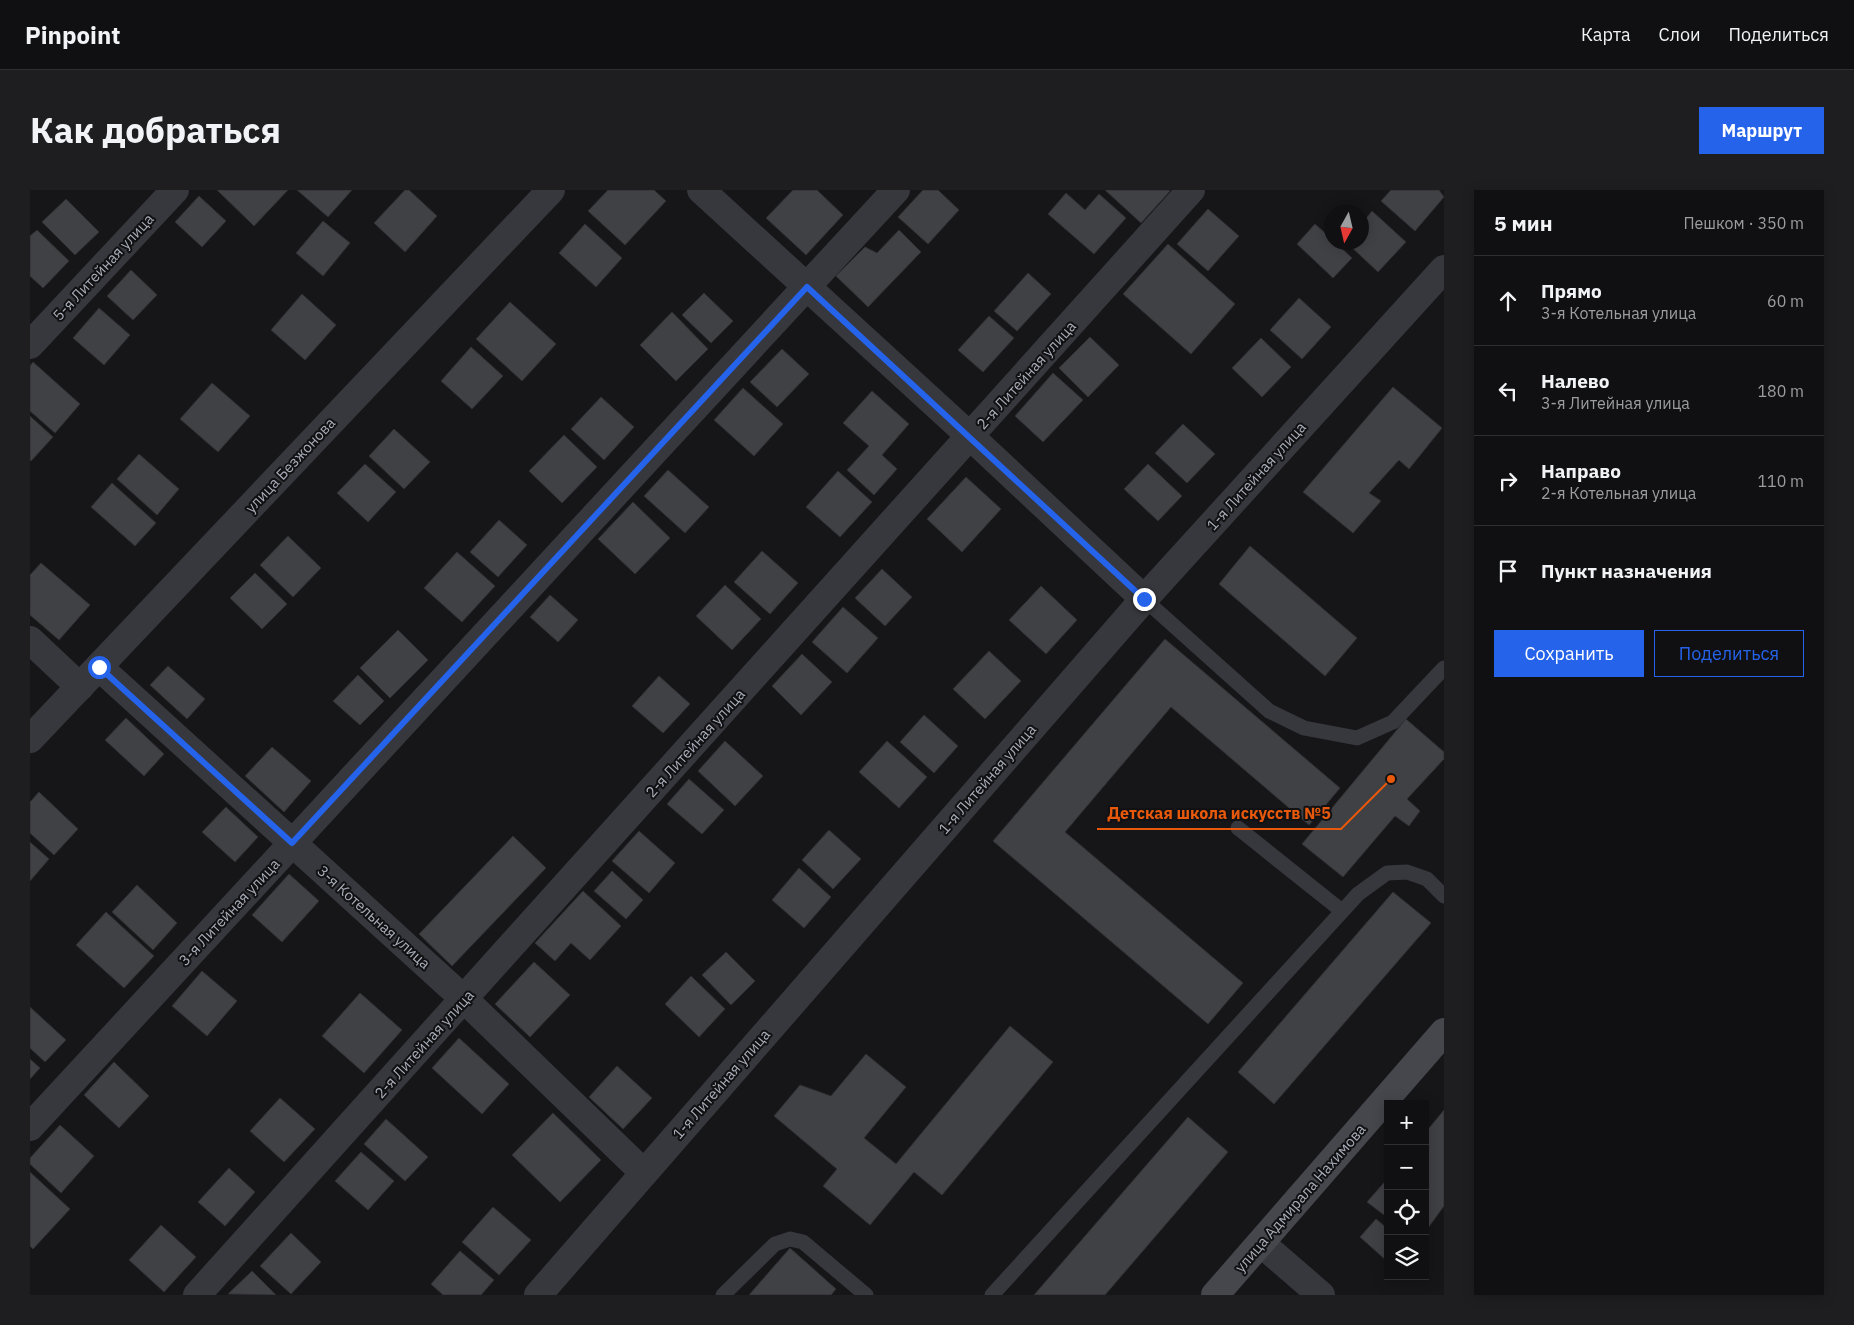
<!DOCTYPE html>
<html lang="ru">
<head>
<meta charset="utf-8">
<style>
  body { margin:0; font-family:"IBM Plex Sans",sans-serif; background:#1e1e20; color:#f1f3f6 }
  .controls { position:absolute; right:15px; bottom:15px; display:grid; overflow:hidden; border-radius:0px; box-shadow:0 2px 12px #0003 }
  .controls button { width:45px; height:45px; display:grid; place-items:center; padding:0; border:0; border-bottom:1px solid #303032; background:#101012; color:#f1f3f6; font:25px sans-serif }
  .compass { position:absolute; left:1294px; top:15px; width:45px; height:45px; border-radius:50%; background:#101012; box-shadow:0 2px 12px #0003; rotate:188deg }
  .stop { position:absolute; width:15px; height:15px; margin:-11px; border:4px solid #2563eb; border-radius:50%; background:#fff }
  .stop.end { background:#2563eb; border-color:#fff; box-shadow:0 1px 5px #0008 }
  .list { margin:0; padding:0; list-style:none }
  h2 { display:flex; justify-content:space-between; align-items:center; height:65px; margin:0; padding:0 20px; font-size:21px }
  h2 small { font-size:16px; font-weight:400; color:#9c9d9f }
  .list li { display:grid; grid-template-columns:32px 1fr auto; gap:15px; align-items:center; box-sizing:border-box; height:90px; padding:0 20px; border-top:1px solid #303032 }
  .list b { display:block; font-size:19px; white-space:nowrap }
  .list p { margin:0; font-size:16px; white-space:nowrap; color:#9c9d9f }
  .list em { font-size:16px; font-style:normal; color:#9c9d9f }
  .actions { display:flex; gap:10px; padding:15px 20px }
  .actions a { flex:1; padding:11px 0; border:1px solid #2563eb; border-radius:0px; text-align:center; font-size:18px; color:#2563eb }
  .actions .main { background:#2563eb; color:#fff }
  .icon { flex:none; width:28px; height:28px; fill:none; stroke:currentColor; stroke-width:2; stroke-linecap:round; stroke-linejoin:round }
  .map { position:relative; flex:none; width:1414px; height:1105px; overflow:hidden; border-radius:0px }
  header { display:flex; align-items:center; gap:30px; box-sizing:border-box; height:70px; padding:0 25px; background:#101012; border-bottom:1px solid #303032 }
  header strong { font-size:24px }
  nav { display:flex; gap:28px; margin-inline-start:auto; font-size:18px }
  .intro { display:flex; align-items:center; justify-content:space-between; box-sizing:border-box; height:120px; padding:0 30px }
  h1 { margin:0; font-size:35px }
  .button { padding:12px 22px; border-radius:0px; background:#2563eb; color:#fff; font-size:18px; font-weight:700 }
  main { display:flex; gap:30px; padding:0 30px }
  aside { flex:1; background:#101012; border-radius:0px; box-shadow:0 2px 12px #0003 }
  .map>svg:first-child { display:block }
  .building { fill:#404145; stroke:#303034 }
  .lines { fill:none; stroke-linecap:round; stroke-linejoin:round }
  .service { stroke:#37383d; stroke-width:15 }
  .minor { stroke:#37383d; stroke-width:28 }
  .tertiary { stroke:#37383d; stroke-width:28 }
  .secondary { stroke:#45474d; stroke-width:28 }
  .route { stroke:#2563eb; stroke-width:6 }
  .labels { text-anchor:middle; dominant-baseline:central; stroke-width:4; stroke-linejoin:round; paint-order:stroke }
  .street-label { font-size:15px; fill:#a8adb8; stroke:#111113 }
  .leader { fill:none; stroke:#e8590c; stroke-width:2 }
  .callout-dot { fill:#e8590c; stroke:#111113; stroke-width:2 }
  .callout-label { font-size:16px; text-anchor:middle; font-weight:bold; fill:#e8590c; stroke:#111113; stroke-width:4; stroke-linejoin:round; paint-order:stroke }
</style>
</head>
<body>
<header>
<strong>Pinpoint</strong>
<nav><a>Карта</a><a>Слои</a><a>Поделиться</a></nav>
</header>
<div class="intro"><h1>Как добраться</h1><a class="button">Маршрут</a></div>
<main>
<div class="map">
<svg width="1414" height="1105" viewBox="0 0 1414 1105">
  <rect width="100%" height="100%" fill="#161618"/>
  <path class="building" d="M187 0H258L224 36Z
    M267 0H322L298 27Z
    M375 0H379L407 26 375 62 344 33Z
    M578 0H624L636 11 595 55 558 21Z
    M763 0H787L813 25 776 65 736 28Z
    M893 0H908L929 20 898 54 868 27Z
    M1075 0H1138L1140 1 1111 33Z
    M1361 0H1409L1414 7 1385 41 1351 11Z
    M1036 3 1055 20 1069 4 1096 28 1064 64 1018 24Z
    M169 6 196 31 172 57 145 32Z
    M36 9 69 42 45 65 12 32Z
    M1178 19 1209 46 1178 81 1147 54Z
    M1342 21 1376 52 1348 82 1316 52H1332V33Z
    M293 31 320 53 293 86 266 63Z
    M555 34 592 68 566 97 529 63Z
    M1285 34 1302 49V52H1305L1322 68 1303 88 1267 54Z
    M7 40 39 71 13 98 0 86V46Z
    M869 40 891 62 838 117 806 86 835 57 847 63Z
    M1138 54 1205 114 1161 164 1093 104Z
    M101 80 127 105 103 130 77 106Z
    M998 83 1021 104 987 141 964 121Z
    M674 103 703 131 681 153 652 125Z
    M272 104 306 135 275 170 241 140Z
    M1269 108 1301 137 1272 169 1240 140Z
    M480 112 526 154 492 191 446 149Z
    M69 118 100 145 74 175 43 148Z
    M642 122 678 159 646 191 610 155Z
    M959 126 984 148 953 182 928 160Z
    M1060 147 1089 175 1058 207 1029 178Z
    M1231 148 1261 177 1232 207 1202 178Z
    M441 157 473 186 442 219 411 191Z
    M752 159 779 184 747 217 720 192Z
    M3 172 50 214 25 243 0 221V176Z
    M1023 183 1053 210 1013 252 985 226Z
    M182 193 220 226 188 262 150 229Z
    M1363 197 1412 238 1379 279 1369 270 1339 303 1351 311 1323 343 1273 302Z
    M713 198 753 234 724 266 684 230Z
    M842 201 879 234 852 265 867 279 844 305 817 280 839 256 813 233Z
    M571 207 604 237 574 270 541 239Z
    M0 226 23 247 1 271 0 270Z
    M1153 234 1185 264 1157 293 1125 263Z
    M364 239 400 272 374 299 339 266Z
    M534 245 567 277 532 313 499 281Z
    M109 264 149 299 127 325 87 289Z
    M335 274 366 302 338 332 307 303Z
    M1118 274 1152 306 1128 331 1094 299Z
    M638 280 679 317 655 343 614 306Z
    M808 281 842 312 810 347 776 317Z
    M936 287 971 319 932 362 897 329Z
    M82 293 126 333 105 356 61 317Z
    M603 312 640 348 605 384 568 349Z
    M469 330 497 355 468 387 440 362Z
    M258 346 291 378 263 407 230 375Z
    M1220 356 1327 448 1295 486 1189 394Z
    M732 361 768 393 740 424 704 392Z
    M427 362 465 396 432 432 394 398Z
    M11 373 60 415 29 450 0 425V385Z
    M852 379 882 407 855 436 825 408Z
    M225 383 257 414 232 439 200 408Z
    M695 395 731 429 702 460 666 426Z
    M1011 396 1047 430 1016 464 979 430Z
    M520 405 548 430 528 452 500 427Z
    M813 417 848 448 817 483 782 452Z
    M368 440 398 470 360 508 330 478Z
    M1135 449 1310 598 1279 635 1141 517 1035 642 1213 793 1178 834 963 651Z
    M959 461 991 491 955 529 923 499Z
    M772 464 802 492 771 525 742 496Z
    M138 476 175 509 157 529 120 495Z
    M328 485 354 511 330 535 303 511Z
    M629 486 660 514 633 543 602 516Z
    M894 525 928 556 904 583 870 552Z
    M96 528 134 564 114 586 75 550Z
    M1376 529 1414 562V569L1377 609 1390 621 1379 636 1365 626 1313 687 1272 654Z
    M695 551 733 586 705 616 668 581Z
    M857 551 897 587 869 618 829 582Z
    M242 557 281 591 254 622 215 586Z
    M659 589 694 620 672 644 637 614Z
    M9 602 48 639 24 665 0 643V612Z
    M196 617 228 647 205 672 172 642Z
    M799 640 831 669 803 699 772 670Z
    M609 641 645 673 619 703 582 671Z
    M483 646 516 678 422 776 389 744Z
    M0 652 19 669 0 691Z
    M769 678 801 707 774 738 742 710Z
    M582 681 613 710 596 729 564 701Z
    M259 684 289 711 252 752 222 725Z
    M107 695 147 733 123 760 82 722Z
    M553 701 591 736 560 770 541 753 525 771 505 753Z
    M1363 702 1401 733 1244 914 1208 882Z
    M76 722 124 766 94 798 46 755Z
    M696 762 725 791 701 815 672 785Z
    M504 772 540 805 500 847 465 814Z
    M172 781 207 811 177 846 142 816Z
    M661 786 695 819 669 847 635 814Z
    M330 803 372 840 334 883 292 846Z
    M0 817 36 850 15 872 0 858Z
    M980 836 1023 872 912 1005 884 982 840 1035 793 996 807 979 744 926 770 895 801 906 836 864 876 897 834 948 866 974Z
    M429 848 479 894 452 924 402 878Z
    M0 869 10 878 0 889Z
    M84 872 119 906 89 938 54 905Z
    M587 876 622 908 593 939 559 907Z
    M250 908 285 939 254 972 220 941Z
    M1414 920V1016L1395 1042V943Z
    M523 923 571 970 530 1012 482 965Z
    M1158 927 1198 962 1075 1105H1004Z
    M356 929 398 967 375 991 334 954Z
    M30 935 64 966 31 1003 0 974V968Z
    M331 962 364 991 338 1020 305 991Z
    M199 978 225 1002 195 1036 168 1012Z
    M0 982 40 1019 3 1059 0 1056Z
    M1358 988V1028L1337 1012Z
    M463 1017 501 1050 469 1085 432 1052Z
    M1346 1029 1358 1039V1072L1330 1047Z
    M131 1035 166 1067 134 1102 99 1070Z
    M261 1043 291 1072 261 1104 230 1076Z
    M760 1058 806 1099 801 1105H719Z
    M430 1061 464 1090 451 1105H413L401 1094Z
    M222 1081 246 1105 198 1104Z"/>
  <g class="lines">
    <path class="service" d="M1114 409 1239 521 1274 538 1327 548 1363 532 1414 478
      M1208 638 1312 721
      M693 1105 745 1054 760 1049 773 1052 836 1105
      M962 1105 1328 704 1357 683 1377 682 1397 689 1414 706"/>
    <path class="minor" d="M671 0 941 247 1114 409
      M0 155 145 0
      M0 450 50 497
      M69 477 434 809 614 983
      M0 937 866 0
      M1232 1054 1291 1105
      M167 1105 1161 0
      M508 1105 1114 409 1414 79"/>
    <path class="tertiary" d="M0 549 521 0"/>
    <path class="secondary" d="M1185 1105 1414 842"/>
  </g>
  <g class="lines">
    <path class="route" d="M69 477 262 653 777 97 1114 409"/>
  </g>
  <g class="labels">
    <g class="street-label">
      <text transform="translate(73 77) rotate(-47)">5-я Литейная улица</text>
      <text transform="translate(996 185) rotate(-48)">2-я Литейная улица</text>
      <text transform="translate(260 275) rotate(-47)">улица Безжонова</text>
      <text transform="translate(1226 286) rotate(-48)">1-я Литейная улица</text>
      <text transform="translate(665 553) rotate(-48)">2-я Литейная улица</text>
      <text transform="translate(957 589) rotate(-49)">1-я Литейная улица</text>
      <text transform="translate(199 722) rotate(-47)">3-я Литейная улица</text>
      <text transform="translate(344 727) rotate(42)">3-я Котельная улица</text>
      <text transform="translate(394 854) rotate(-48)">2-я Литейная улица</text>
      <text transform="translate(691 894) rotate(-49)">1-я Литейная улица</text>
      <text transform="translate(1270 1008) rotate(-49)">улица Адмирала Нахимова</text>
    </g>
  </g>
  <path class="leader" d="M1361 589L1311 639H1067"/>
  <circle class="callout-dot" cx="1361" cy="589" r="5"/>
  <g class="callout-label">
    <text x="1189" y="629">Детская школа искусств №5</text>
  </g>
</svg>
<div class="controls">
<button>+</button>
<button>−</button>
<button><svg class="icon" aria-label="locate" viewBox="0 0 24 24"><circle cx="12" cy="12" r="6"/><path d="M12 2v4M12 18v4M2 12h4M18 12h4"/></svg></button>
<button><svg class="icon" aria-label="layers" viewBox="0 0 24 24"><path d="M12 4l9 5-9 5-9-5zM3 14l9 5 9-5"/></svg></button>
</div>
<svg class="compass" viewBox="-18 -18 36 36"><path d="M0-13l5 13h-10z" fill="#e53935"/><path d="M0 13l5-13h-10z" fill="#9c9d9f"/></svg>
<div class="stop" style="left:69px;top:477px"></div>
<div class="stop end" style="left:1114px;top:409px"></div>
</div>
<aside>
<h2>5 мин<small>Пешком · 350 m</small></h2>
<ul class="list">
<li><svg class="icon" aria-label="ahead" viewBox="0 0 24 24"><path d="M12 20V5M6 11l6-6 6 6"/></svg><div><b>Прямо</b><p>3-я Котельная улица</p></div><em>60 m</em></li>
<li><svg class="icon" aria-label="left" viewBox="0 0 24 24"><path d="M17 20v-9H6M10 6l-5 5 5 5"/></svg><div><b>Налево</b><p>3-я Литейная улица</p></div><em>180 m</em></li>
<li><svg class="icon" aria-label="right" viewBox="0 0 24 24"><path d="M7 20v-9h11M14 6l5 5-5 5"/></svg><div><b>Направо</b><p>2-я Котельная улица</p></div><em>110 m</em></li>
<li><svg class="icon" aria-label="arrive" viewBox="0 0 24 24"><path d="M6 21V4h12l-3 4 3 4H6"/></svg><div><b>Пункт назначения</b></div></li>
</ul>
<div class="actions"><a class="main">Сохранить</a><a>Поделиться</a></div>
</aside>
</main>
</body>
</html>
